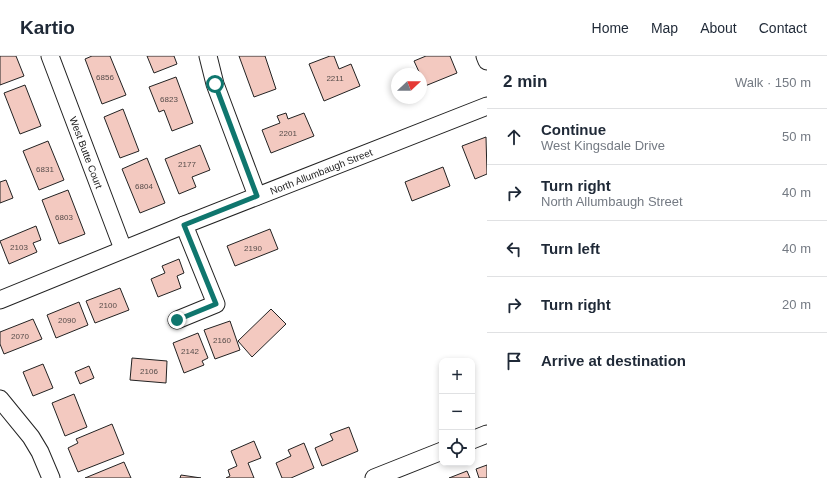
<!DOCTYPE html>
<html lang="en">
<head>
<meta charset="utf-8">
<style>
  body { margin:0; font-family:Arial,sans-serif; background:#f6f6f7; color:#1f2937 }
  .controls { position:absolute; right:12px; bottom:12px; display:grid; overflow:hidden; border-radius:8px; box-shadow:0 2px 6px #0003 }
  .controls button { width:36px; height:36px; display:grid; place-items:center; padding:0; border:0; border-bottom:1px solid #e0e1e3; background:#fff; color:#1f2937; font:20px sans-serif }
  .compass { position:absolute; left:391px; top:12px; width:36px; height:36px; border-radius:50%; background:#fff; box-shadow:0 2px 6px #0003; rotate:68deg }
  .stop { position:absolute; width:12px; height:12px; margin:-9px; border:3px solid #0f766e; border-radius:50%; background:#fff }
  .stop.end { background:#0f766e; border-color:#fff; box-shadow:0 1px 4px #0008 }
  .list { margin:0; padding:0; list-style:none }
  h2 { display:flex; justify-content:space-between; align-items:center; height:52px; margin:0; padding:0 16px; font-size:17px }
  h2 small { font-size:13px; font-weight:400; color:#747a83 }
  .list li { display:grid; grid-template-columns:26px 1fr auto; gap:12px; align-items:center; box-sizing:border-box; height:56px; padding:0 16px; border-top:1px solid #e0e1e3 }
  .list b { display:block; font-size:15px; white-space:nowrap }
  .list p { margin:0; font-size:13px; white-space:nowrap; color:#747a83 }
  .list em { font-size:13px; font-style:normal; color:#747a83 }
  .icon { flex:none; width:22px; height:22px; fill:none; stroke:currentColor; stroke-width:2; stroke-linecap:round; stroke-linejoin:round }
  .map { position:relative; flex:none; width:487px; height:422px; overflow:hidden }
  header { display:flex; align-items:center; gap:24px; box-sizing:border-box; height:56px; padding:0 20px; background:#fff; border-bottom:1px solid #e0e1e3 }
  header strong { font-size:19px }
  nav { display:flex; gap:22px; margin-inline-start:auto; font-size:14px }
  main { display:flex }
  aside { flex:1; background:#fff }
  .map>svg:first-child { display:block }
  .building { fill:#f3c9c0; stroke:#222 }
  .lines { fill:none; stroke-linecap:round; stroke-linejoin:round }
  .minor-casing { stroke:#222; stroke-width:19 }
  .minor { stroke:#fff; stroke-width:17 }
  .route { stroke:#0f766e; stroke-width:5 }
  .labels { text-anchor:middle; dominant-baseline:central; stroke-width:3; stroke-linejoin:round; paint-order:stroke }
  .number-label { font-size:8px; fill:#564c4a }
  .street-label { font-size:10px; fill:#222; stroke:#fff }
</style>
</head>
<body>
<header>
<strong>Kartio</strong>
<nav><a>Home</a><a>Map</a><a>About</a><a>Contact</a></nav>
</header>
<main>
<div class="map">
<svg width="487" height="422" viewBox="0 0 487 422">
  <rect width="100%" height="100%" fill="#fff"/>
  <path class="building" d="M0 0H16L24 20 0 29Z
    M92 0H110L126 39 102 48 85 3Z
    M147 0H174L177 8 154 17Z
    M239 0H265L276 33 254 41Z
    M330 0H334L339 13 351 8 360 30 324 45 309 8Z
    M426 0H450L457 17 425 30 421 18H420L414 5Z
    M176 21 193 67 172 75 164 54 159 56 149 31Z
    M25 29 41 70 20 78 4 37Z
    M123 53 139 95 120 102 104 61Z
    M286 57 288 63 304 57 314 80 271 97 262 74 280 67 277 60Z
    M486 81 487 118 475 123 462 90Z
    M48 85 64 124 39 134 23 95Z
    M200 89 210 114 192 121 196 131 179 138 165 103Z
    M147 102 165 147 140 157 122 113Z
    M443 111 450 130 412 145 405 126Z
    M6 124 13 142 0 147V126Z
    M68 134 85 178 59 188 42 144Z
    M36 170 41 184 33 187 37 196 9 208 0 185Z
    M270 173 278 193 235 210 227 190Z
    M179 203 184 217 177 220 181 232 158 241 151 223 165 217 162 210Z
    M120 232 129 254 95 267 86 245Z
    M79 246 88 269 56 282 47 259Z
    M271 253 286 268 252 301 238 285Z
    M33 263 42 283 4 298 0 288V276Z
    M230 265 240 294 215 303 204 274Z
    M198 277 208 302 202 305 204 309 184 317 173 287Z
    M132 302 167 305 166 327 130 324Z
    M43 308 53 332 33 340 23 316Z
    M89 310 94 322 80 328 75 316Z
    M74 338 87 371 65 380 52 347Z
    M112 368 124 398 78 416 68 392 78 387 76 383Z
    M349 371 358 395 322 410 315 392 333 384 330 378Z
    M254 385 261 402 248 407 254 422H226L230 420 228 414 237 410 231 395Z
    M304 387 314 412 291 422H282L276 407 291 400 288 394Z
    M124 406 131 422H85Z
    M487 409V422H479L476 413Z
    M467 415 470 422H449Z
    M181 419 201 422H180Z"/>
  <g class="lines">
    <g class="minor-casing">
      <g id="minor">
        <path id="s1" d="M50 0 123 193"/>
        <path d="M208 0 215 28 257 140"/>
        <path d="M485 0 487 5"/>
        <path id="s2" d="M0 244 184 169 487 50"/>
        <path d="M177 264 216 248 184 169"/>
        <path d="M0 343 31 381 40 396 51 422"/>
        <path d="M472 384 487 378"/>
        <path d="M374 422 442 395"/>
      </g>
    </g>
    <use href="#minor" class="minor"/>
  </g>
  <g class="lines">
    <path class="route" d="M177 264 216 248 184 169 257 140 215 28"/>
  </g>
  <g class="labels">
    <g class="number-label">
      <text x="105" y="21">6856</text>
      <text x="335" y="22">2211</text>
      <text x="169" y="43">6823</text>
      <text x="288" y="77">2201</text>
      <text x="187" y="108">2177</text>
      <text x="45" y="113">6831</text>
      <text x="144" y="130">6804</text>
      <text x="64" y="161">6803</text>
      <text x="19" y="191">2103</text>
      <text x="253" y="192">2190</text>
      <text x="108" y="249">2100</text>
      <text x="67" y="264">2090</text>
      <text x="20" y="280">2070</text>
      <text x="222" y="284">2160</text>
      <text x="190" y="295">2142</text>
      <text x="149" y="315">2106</text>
    </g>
    <g class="street-label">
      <text stroke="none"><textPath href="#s1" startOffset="103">West Butte Court</textPath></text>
      <text stroke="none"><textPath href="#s2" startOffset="346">North Allumbaugh Street</textPath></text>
    </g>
  </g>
</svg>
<div class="controls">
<button>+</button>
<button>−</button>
<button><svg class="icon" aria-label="locate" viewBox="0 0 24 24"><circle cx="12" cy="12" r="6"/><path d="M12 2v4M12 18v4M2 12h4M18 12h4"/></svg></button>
</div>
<svg class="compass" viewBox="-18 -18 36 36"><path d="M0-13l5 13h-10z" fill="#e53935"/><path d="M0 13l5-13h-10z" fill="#747a83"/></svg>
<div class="stop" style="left:215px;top:28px"></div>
<div class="stop end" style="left:177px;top:264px"></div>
</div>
<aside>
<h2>2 min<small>Walk · 150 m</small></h2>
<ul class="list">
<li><svg class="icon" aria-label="ahead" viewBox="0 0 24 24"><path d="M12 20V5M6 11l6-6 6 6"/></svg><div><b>Continue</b><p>West Kingsdale Drive</p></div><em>50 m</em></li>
<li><svg class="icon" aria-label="right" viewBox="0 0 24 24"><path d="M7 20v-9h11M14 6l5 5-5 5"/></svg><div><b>Turn right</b><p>North Allumbaugh Street</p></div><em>40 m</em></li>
<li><svg class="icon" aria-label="left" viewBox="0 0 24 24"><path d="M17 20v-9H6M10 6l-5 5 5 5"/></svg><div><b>Turn left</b></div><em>40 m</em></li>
<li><svg class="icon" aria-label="right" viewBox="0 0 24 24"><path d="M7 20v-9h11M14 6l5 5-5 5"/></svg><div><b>Turn right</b></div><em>20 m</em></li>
<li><svg class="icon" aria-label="arrive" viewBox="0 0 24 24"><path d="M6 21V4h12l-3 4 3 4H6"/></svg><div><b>Arrive at destination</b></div></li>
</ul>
</aside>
</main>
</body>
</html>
